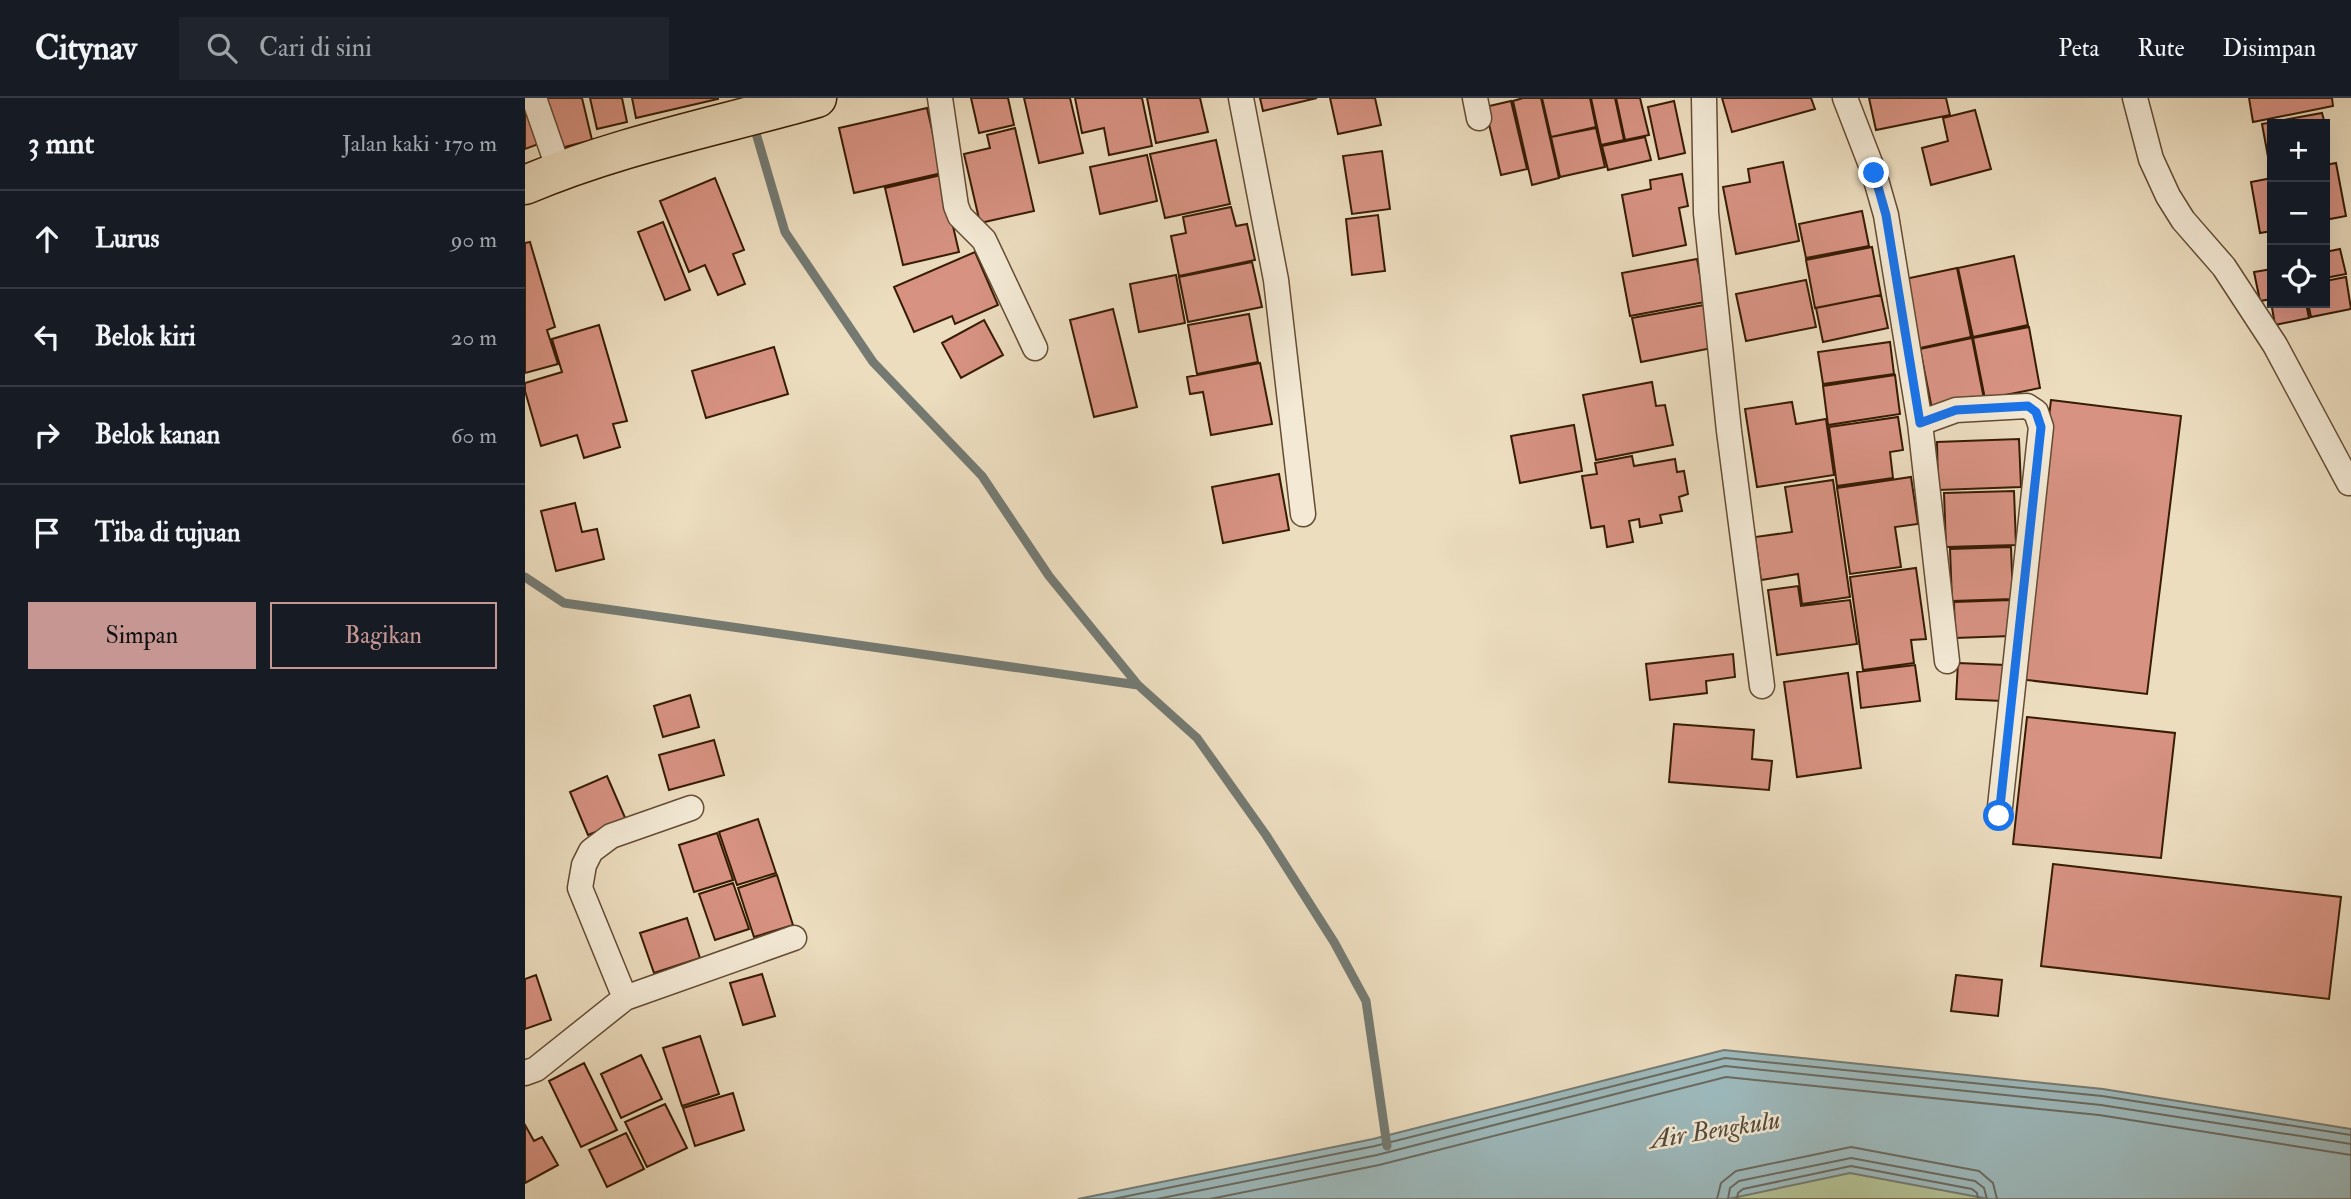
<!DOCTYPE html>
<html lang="id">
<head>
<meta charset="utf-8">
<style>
  body { margin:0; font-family:"IM FELL Double Pica",serif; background:#20242c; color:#f1f3f6 }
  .controls { position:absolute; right:21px; top:21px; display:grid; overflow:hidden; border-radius:0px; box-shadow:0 7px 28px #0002 }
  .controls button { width:63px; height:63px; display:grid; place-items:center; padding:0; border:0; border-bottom:2px solid #363941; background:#171b24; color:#f1f3f6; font:35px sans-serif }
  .stop { position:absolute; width:21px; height:21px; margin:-16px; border:5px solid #1a73e8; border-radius:50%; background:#fff }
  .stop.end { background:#1a73e8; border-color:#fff; box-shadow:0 2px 7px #0008 }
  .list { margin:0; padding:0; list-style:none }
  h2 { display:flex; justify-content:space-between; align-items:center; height:91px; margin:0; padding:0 28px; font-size:30px }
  h2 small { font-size:23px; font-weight:400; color:#9ea1a6 }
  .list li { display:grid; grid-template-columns:46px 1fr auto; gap:21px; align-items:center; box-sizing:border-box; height:98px; padding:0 28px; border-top:2px solid #363941 }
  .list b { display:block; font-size:26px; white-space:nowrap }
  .list em { font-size:23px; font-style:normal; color:#9ea1a6 }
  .actions { display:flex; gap:14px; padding:21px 28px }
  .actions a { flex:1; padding:16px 0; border:2px solid #c59692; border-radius:0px; text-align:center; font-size:24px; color:#c59692 }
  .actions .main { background:#c59692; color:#111 }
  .icon { flex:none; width:38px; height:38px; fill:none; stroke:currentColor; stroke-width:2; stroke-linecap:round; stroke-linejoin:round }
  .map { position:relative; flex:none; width:1826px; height:1101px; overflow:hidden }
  header { display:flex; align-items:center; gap:42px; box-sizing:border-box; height:98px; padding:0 35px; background:#171b24; border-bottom:2px solid #363941 }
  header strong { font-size:33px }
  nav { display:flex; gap:38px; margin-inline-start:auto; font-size:24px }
  .search { width:490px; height:63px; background:#20242c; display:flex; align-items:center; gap:18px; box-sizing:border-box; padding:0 24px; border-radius:0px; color:#9ea1a6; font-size:26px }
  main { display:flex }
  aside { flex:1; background:#171b24 }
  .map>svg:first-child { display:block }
  .green { fill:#b3c295; stroke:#756f4c; stroke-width:2 }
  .water { fill:#9db9bc; stroke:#747a72; stroke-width:2 }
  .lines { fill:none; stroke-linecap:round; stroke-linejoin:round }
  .shore { stroke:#6a6a60; stroke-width:2 }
  .stream { stroke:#747a72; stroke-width:9 }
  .building { fill:#d79282; stroke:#371c04; stroke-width:2 }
  .minor-casing { stroke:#644c33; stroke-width:27 }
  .primary-casing { stroke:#371c04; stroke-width:41 }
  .minor { stroke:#f3e9d5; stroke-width:24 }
  .primary { stroke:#ecddbf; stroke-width:38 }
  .route { stroke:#1a73e8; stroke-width:9 }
  .labels { text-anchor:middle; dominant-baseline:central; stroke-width:5; stroke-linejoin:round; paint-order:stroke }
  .water-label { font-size:26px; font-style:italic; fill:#564b3b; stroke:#f3e9d5 }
</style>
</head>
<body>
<header>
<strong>Citynav</strong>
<div class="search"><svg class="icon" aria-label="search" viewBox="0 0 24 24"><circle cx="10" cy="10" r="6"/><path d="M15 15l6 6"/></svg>Cari di sini</div>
<nav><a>Peta</a><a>Rute</a><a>Disimpan</a></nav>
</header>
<main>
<aside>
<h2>3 mnt<small>Jalan kaki · 170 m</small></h2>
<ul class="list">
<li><svg class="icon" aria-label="ahead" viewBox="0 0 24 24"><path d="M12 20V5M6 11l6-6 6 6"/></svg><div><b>Lurus</b></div><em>90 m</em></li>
<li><svg class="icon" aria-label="left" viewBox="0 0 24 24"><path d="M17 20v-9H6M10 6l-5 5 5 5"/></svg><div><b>Belok kiri</b></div><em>20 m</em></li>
<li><svg class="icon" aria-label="right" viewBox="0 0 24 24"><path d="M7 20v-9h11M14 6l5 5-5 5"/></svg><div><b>Belok kanan</b></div><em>60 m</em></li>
<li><svg class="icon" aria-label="arrive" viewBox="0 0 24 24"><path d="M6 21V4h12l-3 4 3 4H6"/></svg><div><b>Tiba di tujuan</b></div></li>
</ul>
<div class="actions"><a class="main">Simpan</a><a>Bagikan</a></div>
</aside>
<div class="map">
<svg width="1826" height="1101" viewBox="0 0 1826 1101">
  <rect width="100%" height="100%" fill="#ecddbf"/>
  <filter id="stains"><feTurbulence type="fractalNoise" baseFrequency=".00286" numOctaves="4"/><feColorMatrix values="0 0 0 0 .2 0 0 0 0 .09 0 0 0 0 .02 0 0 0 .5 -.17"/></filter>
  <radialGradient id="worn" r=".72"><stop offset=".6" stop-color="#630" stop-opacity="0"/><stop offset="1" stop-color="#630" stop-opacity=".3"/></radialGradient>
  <path class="green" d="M1222 1061 1550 1101H1086Z"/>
  <path class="water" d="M1199 952 1578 991 1826 1031V1101H1464L1325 1075 1203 1101H553L848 1041Z"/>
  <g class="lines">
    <path class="shore" d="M588 1101 850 1048 1200 960 1577 998 1826 1037
      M632 1101 852 1057 1200 968 1576 1007 1826 1046
      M685 1101 854 1067 1201 979 1574 1017 1826 1057
      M1192 1101 1196 1085 1211 1073 1326 1049 1454 1073 1468 1085 1472 1101
      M1203 1101 1205 1090 1214 1083 1326 1060 1450 1083 1459 1090 1462 1101
      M1212 1101 1213 1095 1218 1091 1326 1068 1447 1091 1452 1095 1453 1101"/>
    <path class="stream" d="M228 25 260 134 348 264 457 378 524 478 613 587 672 640 741 737 809 844 841 903 862 1048
      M0 479 39 505 613 587"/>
  </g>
  <path class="building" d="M0 0 19 44 0 51Z
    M19 0H57L67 42 32 51Z
    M65 0H97L102 24 72 31Z
    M107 0H193V1L111 20Z
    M446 0H483L489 27 454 35Z
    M499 0H545L558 55 514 65Z
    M550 0H617L627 48 584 57 579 30 557 35Z
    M622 0H675L683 34 631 45Z
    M735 0H792L738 13Z
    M805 0H850L856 27 813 36Z
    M998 0H1016L1034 80 1007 87 988 3Z
    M1017 0H1065L1071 29 1026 39Z
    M1066 0H1090L1099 42 1076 47Z
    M1091 0H1115L1124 37 1100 42Z
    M1197 0H1286L1290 11 1207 34Z
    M1344 0H1421L1425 17 1351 32Z
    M1724 0H1807L1808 8 1728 24Z
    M986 3 1002 71 976 77 960 9Z
    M1149 3 1160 55 1134 61 1123 9Z
    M402 10 417 75 329 95 314 30Z
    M1450 12 1466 71 1406 87 1397 50 1423 43 1418 20Z
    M1797 15 1800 26H1747V63L1744 64 1737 26Z
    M490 30 509 113 455 125 439 56 465 50 462 37Z
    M1071 30 1080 69 1035 79 1026 39Z
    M1120 39 1126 62 1083 72 1077 48Z
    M691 42 705 106 640 120 625 56Z
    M857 53 865 111 827 116 818 58Z
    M622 57 632 103 575 116 565 69Z
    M1258 64 1274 143 1211 156 1198 89 1225 84 1223 71Z
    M1811 65 1821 118 1800 122V67Z
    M1157 76 1163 108 1154 110 1161 147 1108 158 1097 97 1126 91 1125 82Z
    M416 77 434 154 378 167 360 90Z
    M190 80 219 152 208 156 220 186 193 197 180 167 164 174 135 103Z
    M1747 80V133L1735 135 1726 84Z
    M706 109 711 128 722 126 730 162 654 178 646 138 661 135 658 119Z
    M1337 113 1344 148 1281 160 1274 126Z
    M853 117 860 173 827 177 821 121Z
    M138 124 165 192 140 202 113 134Z
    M5 144 30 229 22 232 33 266 0 275V145Z
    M1347 149 1356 197 1290 210 1281 162Z
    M1815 151 1821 176 1800 180V154Z
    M450 154 473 207 430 226 427 218 389 234 369 189Z
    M1489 158 1503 227 1448 239 1433 170Z
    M1172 161 1180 204 1105 218 1097 175Z
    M727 164 737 209 663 224 654 179Z
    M1432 170 1446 239 1395 250 1380 181Z
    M1747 171V201L1735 203 1729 174Z
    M651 177 660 225 614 234 605 186Z
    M1821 179 1826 211 1786 219 1783 205H1800V183Z
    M1281 182 1291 229 1221 243 1211 196Z
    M1356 197 1363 230 1298 244 1291 210Z
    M1746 204 1781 205 1784 220 1750 227Z
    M1179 207 1187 250 1116 264 1107 220Z
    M588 211 612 309 569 319 545 222Z
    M724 216 733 264 672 276 663 227Z
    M459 222 478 257 436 280 417 245Z
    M74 227 102 323 88 326 95 349 59 360 52 337 16 348 0 293V285L37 274 27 241Z
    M1504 229 1515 290 1460 301 1448 240Z
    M1447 240 1459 301 1407 311 1395 251Z
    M1365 244 1369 276 1298 286 1293 254Z
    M249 249 263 296 181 320 167 273Z
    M735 265 747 326 686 337 678 294 665 296 662 279Z
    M1370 277 1375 316 1303 327 1298 288Z
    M1127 284 1131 308 1140 307 1148 347 1071 362 1058 297Z
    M1526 302 1656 318 1622 596 1493 581Z
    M1267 304 1271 326 1301 321 1309 377 1232 389 1220 311Z
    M1373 319 1378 352 1365 354 1368 380 1312 388 1304 329Z
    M1049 327 1057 373 995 385 986 338Z
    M1494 341 1496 389 1413 392 1412 344Z
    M1107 358 1109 368 1150 361 1152 374 1159 373 1163 396 1154 399 1157 413 1135 417 1137 425 1115 429 1114 421 1104 423 1108 444 1082 449 1079 428 1066 430 1057 378 1072 376 1070 365Z
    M754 376 764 432 698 445 687 389Z
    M1386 379 1393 426 1370 429 1376 469 1325 476 1312 390Z
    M1308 382 1325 499 1277 506 1273 476 1236 482 1230 439 1267 434 1260 389Z
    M1489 393 1491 447 1421 449 1419 395Z
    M50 405 57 434 72 431 79 461 31 473 16 413Z
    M1486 449 1488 501 1427 503 1425 451Z
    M1391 470 1401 541 1386 542 1389 565 1338 572 1325 479Z
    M1273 488 1276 508 1325 502 1332 546 1252 557 1243 492Z
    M1485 502 1486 538 1430 540 1429 504Z
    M1208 556 1210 579 1181 583 1182 595 1125 602 1121 566Z
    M1433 565 1480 567 1478 603 1431 601Z
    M1390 567 1395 603 1336 610 1332 574Z
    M1323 575 1336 670 1272 679 1259 584Z
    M165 597 174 629 138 639 129 608Z
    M1502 619 1650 635 1636 760 1488 746Z
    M1149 626 1229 632 1227 661 1247 663 1244 692 1144 684Z
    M189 642 199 677 144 692 134 657Z
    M82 678 101 722 63 737 45 694Z
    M233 721 251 775 212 787 194 734Z
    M192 735 208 782 169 794 154 747Z
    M1528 766 1816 799 1804 901 1516 868Z
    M252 777 268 827 229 839 213 790Z
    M208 785 224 831 190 842 174 796Z
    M162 820 175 860 129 875 115 835Z
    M237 876 250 918 218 927 205 885Z
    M11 877 26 922 0 931V881Z
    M1431 877 1477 882 1473 918 1426 913Z
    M175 938 194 996 157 1008 138 950Z
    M116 957 137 1001 96 1020 76 976Z
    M59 965 92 1032 56 1049 24 983Z
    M208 995 219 1032 170 1048 158 1010Z
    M140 1006 162 1050 122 1069 100 1024Z
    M0 1027 9 1043 17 1039 33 1067 0 1085Z
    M101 1035 119 1071 82 1089 64 1052Z"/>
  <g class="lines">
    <g class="minor-casing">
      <path id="minor" d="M9 0 34 72
        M415 0 431 108 435 118 459 142 510 250
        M716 0 751 182 778 416
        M950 0 954 20
        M1179 0 1181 115 1204 333 1237 588
        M1320 0 1349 75 1361 117 1395 325 1422 563
        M1610 0 1626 61 1643 98 1658 122 1699 169 1750 247 1824 385
        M1395 325 1431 312 1502 308 1511 314 1516 329 1474 718
        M100 900 55 790 59 767 66 753 86 738 166 710
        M0 975 11 971 100 900 269 840"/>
    </g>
    <g class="primary-casing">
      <path id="primary" d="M0 87C94 47 194 28 292 0"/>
    </g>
    <use href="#minor" class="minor"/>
    <use href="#primary" class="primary"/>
  </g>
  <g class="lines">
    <path class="route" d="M1349 75 1361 117 1395 325 1431 312 1503 308 1511 314 1516 329 1474 718"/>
  </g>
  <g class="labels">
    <g class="water-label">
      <text transform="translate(1190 1032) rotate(-9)">Air Bengkulu</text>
    </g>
  </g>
  <rect width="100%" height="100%" filter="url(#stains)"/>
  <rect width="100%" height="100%" fill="url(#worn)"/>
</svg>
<div class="controls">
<button>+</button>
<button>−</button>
<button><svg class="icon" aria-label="locate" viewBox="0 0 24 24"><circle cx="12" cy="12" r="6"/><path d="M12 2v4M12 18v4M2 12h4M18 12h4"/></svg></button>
</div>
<div class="stop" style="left:1474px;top:718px"></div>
<div class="stop end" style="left:1349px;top:75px"></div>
</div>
</main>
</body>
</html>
